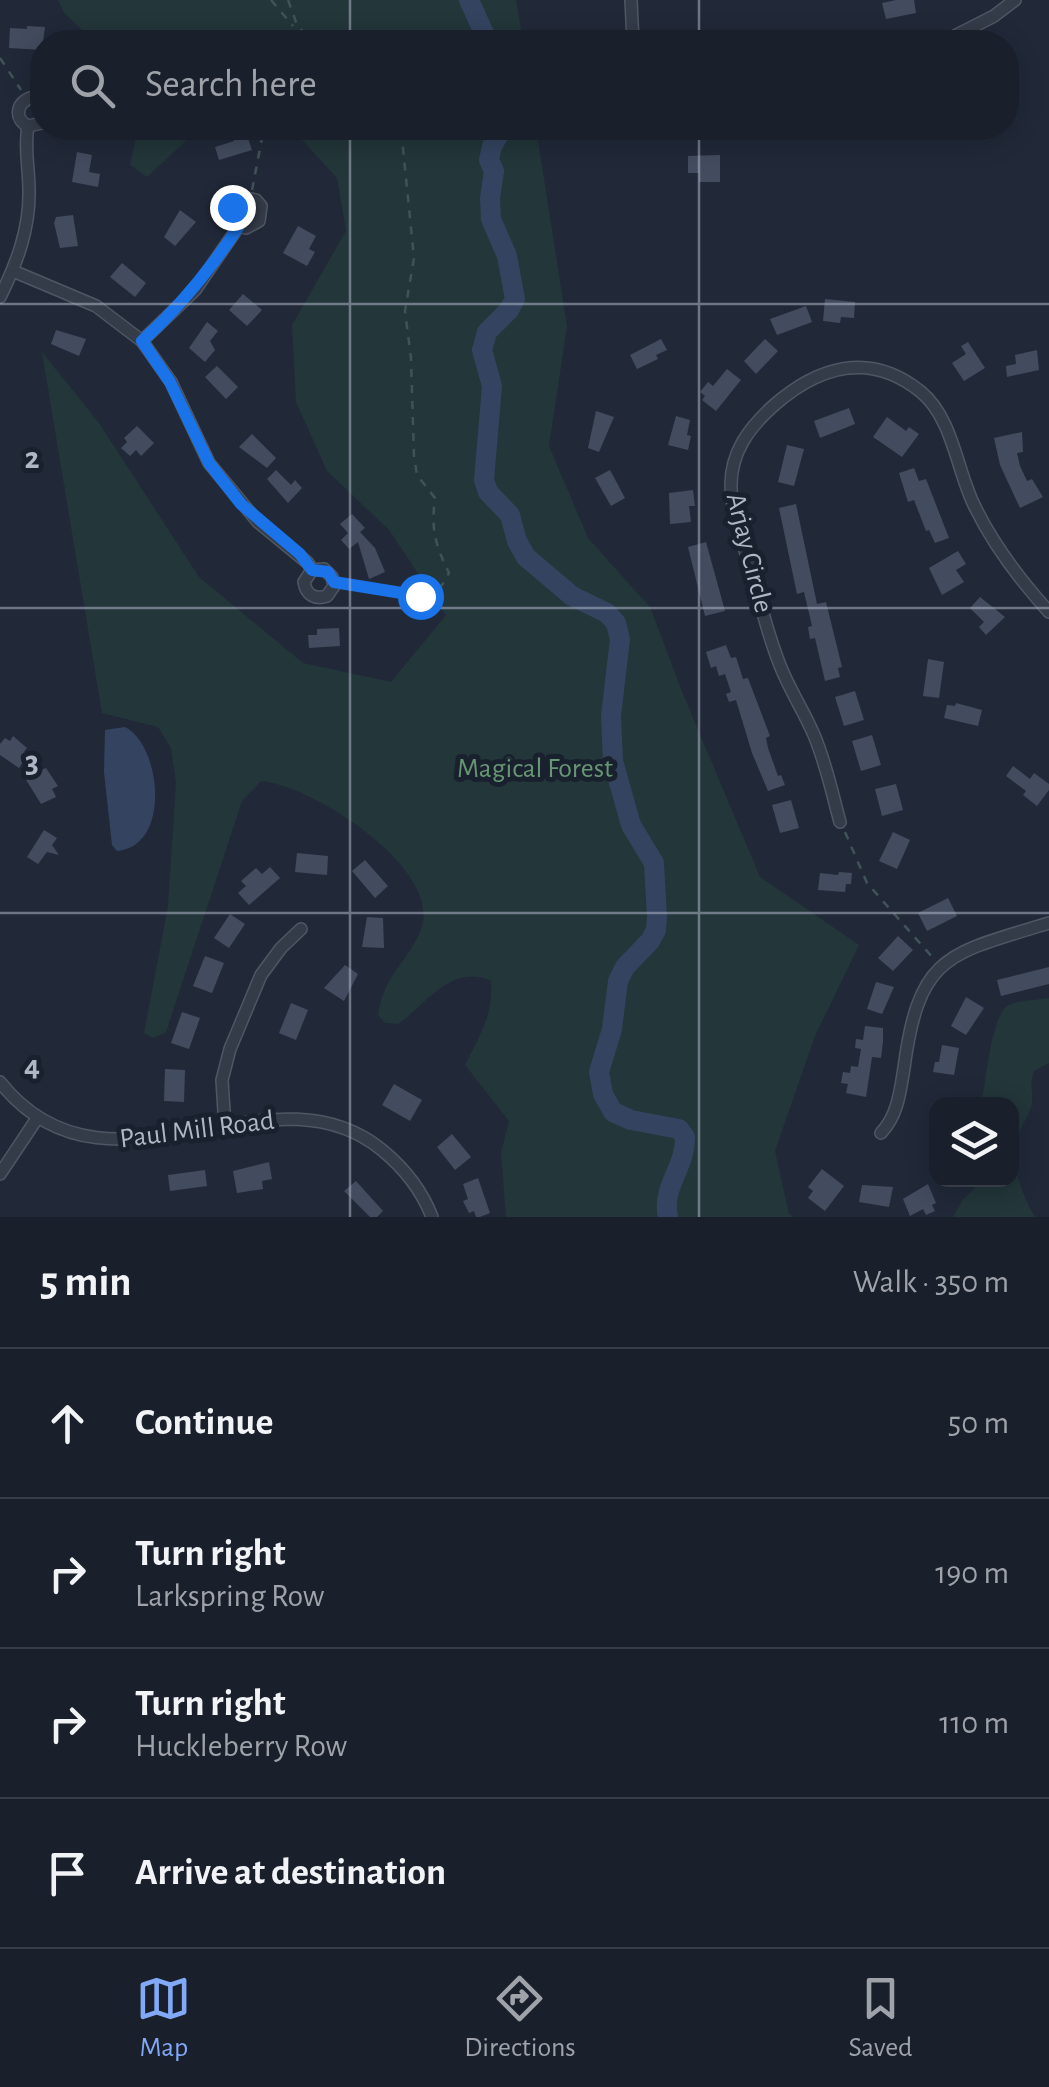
<!DOCTYPE html>
<html lang="en">
<head>
<meta charset="utf-8">
<style>
  body { margin:0; font-family:"Alegreya Sans",sans-serif; background:#262c37; color:#f1f3f6 }
  .controls { position:absolute; right:30px; bottom:30px; display:grid; overflow:hidden; border-radius:20px; box-shadow:0 5px 25px #0003 }
  .controls button { width:90px; height:90px; display:grid; place-items:center; padding:0; border:0; border-bottom:2px solid #373d47; background:#191f2b; color:#f1f3f6; font:50px sans-serif }
  .stop { position:absolute; width:30px; height:30px; margin:-22px; border:8px solid #1a73e8; border-radius:50%; background:#fff }
  .stop.end { background:#1a73e8; border-color:#fff; box-shadow:0 2px 10px #0008 }
  .list { margin:0; padding:0; list-style:none }
  h2 { display:flex; justify-content:space-between; align-items:center; height:130px; margin:0; padding:0 40px; font-size:42px }
  h2 small { font-size:32px; font-weight:400; color:#9fa2a9 }
  .list li { display:grid; grid-template-columns:65px 1fr auto; gap:30px; align-items:center; box-sizing:border-box; height:150px; padding:0 40px; border-top:2px solid #373d47 }
  .list b { display:block; font-size:38px; white-space:nowrap }
  .list p { margin:0; font-size:32px; white-space:nowrap; color:#9fa2a9 }
  .list em { font-size:32px; font-style:normal; color:#9fa2a9 }
  .icon { flex:none; width:55px; height:55px; fill:none; stroke:currentColor; stroke-width:2; stroke-linecap:round; stroke-linejoin:round }
  .map { position:relative; flex:none; width:1049px; height:1217px; overflow:hidden }
  .search { position:absolute; background:#191f2b; box-shadow:0 5px 25px #0003; left:30px; right:30px; top:30px; height:110px; display:flex; align-items:center; gap:25px; box-sizing:border-box; padding:0 35px; border-radius:40px; color:#9fa2a9; font-size:38px }
  .sheet { height:730px; background:#191f2b }
  nav { display:flex; justify-content:space-around; align-items:center; box-sizing:border-box; height:140px; border-top:2px solid #373d47; background:#191f2b; font-size:28px; color:#9fa2a9 }
  nav a { display:grid; justify-items:center; gap:5px }
  nav .on { color:#82a8f8 }
  .map>svg:first-child { display:block }
  .green { fill:#23363a }
  .water { fill:#344460 }
  .lines { fill:none; stroke-linecap:round; stroke-linejoin:round }
  .river { stroke:#344460; stroke-width:20 }
  .building { fill:#424c5e }
  .minor-casing { stroke:#4f5664; stroke-width:14 }
  .path { stroke:#405357; stroke-width:2.5; stroke-dasharray:8 8; stroke-linecap:butt }
  .minor { stroke:#343c49; stroke-width:11 }
  .route { stroke:#1a73e8; stroke-width:12 }
  .grid { fill:none; stroke:#afb6c6; stroke-width:2.5; stroke-opacity:0.55 }
  .labels { text-anchor:middle; dominant-baseline:central; stroke-width:10; stroke-linejoin:round; paint-order:stroke }
  .street-label { font-size:28px; fill:#afb6c6; stroke:#1a212e }
  .park-label { font-size:28px; fill:#669674; stroke:#1a212e }
  .grid-label { font-size:32px; text-anchor:middle; font-weight:bold; fill:#afb6c6; stroke:#1a212e; stroke-width:10; stroke-linejoin:round; paint-order:stroke }
</style>
</head>
<body>
<div class="map">
<svg width="1049" height="1217" viewBox="0 0 1049 1217">
  <rect width="100%" height="100%" fill="#212939"/>
  <path class="green" d="M58 0H516L523 42H95L65 14Z
    M138 128H207L191 136 147 177 130 165Z
    M291 128H536L567 326 549 446 588 538 650 607 683 694 760 877 859 945 815 1036 775 1151 789 1214 793 1217H506L501 1153 509 1121 465 1065C479 1037 494 1014 491 981 451 963 427 1004 398 1024L385 1023 378 1015C384 972 412 959 422 926 439 866 311 785 261 781L242 801 166 1032 153 1038 144 1033 168 906 176 782 171 748 158 727 102 713 42 352 99 423 199 577 303 663 391 682 446 615 389 530 327 471 296 402 292 325 346 231 337 178Z
    M1049 998V1063L1034 1071C1029 1086 1033 1089 1032 1102 1031 1115 1019 1127 1016 1140 1011 1165 1022 1196 1035 1217H953L962 1201 982 1180H1012V1104H981C986 1084 991 1013 1009 1005 1019 1000 1037 1000 1049 998Z"/>
  <path class="water" d="M125 727C161 745 172 846 117 851L112 845 104 772 105 730Z"/>
  <g class="lines">
    <path class="river" d="M469 0 488 42
      M503 128 492 146 489 160 494 171 490 198 491 219 507 256 515 299 509 310 487 332 482 350 492 386 484 480 488 492 510 515 517 541 526 557 572 596 607 613 616 623 620 639 611 716 613 761 631 825 654 863 657 917 656 930 650 941 625 967 618 981 612 1029 599 1072 603 1094 613 1112 631 1120 679 1129 685 1137C686 1167 661 1187 668 1217"/>
  </g>
  <path class="building" d="M896 0H914L916 13 886 19 882 3Z
    M27 26 45 27 42 50 9 48 10 28 27 29Z
    M246 132 252 150 219 160 215 147 234 141 233 136Z
    M77 152 92 155 89 172 100 174 98 187 72 182Z
    M720 155V182H699V173H688V156Z
    M180 210 196 222 175 246 164 237Z
    M73 215 78 246 60 248 54 223 56 217Z
    M298 226 316 236 309 249 315 252 307 266 283 253Z
    M122 263 146 283 135 297 110 277Z
    M243 294 262 310 247 326 229 310Z
    M825 299 855 302 854 318 841 317 840 323 823 321Z
    M806 306 812 322 777 335 770 319Z
    M207 322 218 331 210 341 215 350 205 362 189 348Z
    M56 330 86 339 79 356 51 344Z
    M661 339 667 350 656 355 658 359 637 369 630 355Z
    M765 339 778 351 756 374 744 361Z
    M968 342 985 368 964 381 952 363 966 354 961 346Z
    M1037 350 1039 370 1007 377 1006 366 1016 364 1015 355Z
    M217 366 238 387 226 399 205 377Z
    M727 369 741 380 716 411 702 400 705 396 700 392 708 382 713 386Z
    M849 408 855 424 820 438 814 421Z
    M596 411 614 417 599 452 588 448Z
    M676 416 690 420 687 435 691 436 688 450 668 445Z
    M887 417 906 431 909 427 919 434 902 457 873 437Z
    M137 426 154 443 141 456 136 450 130 456 121 448 127 442 124 438Z
    M1022 432 1023 452 1017 453 1020 466 1027 481 1032 479 1043 497 1020 508 1000 465 994 438Z
    M252 434 276 458 267 468 239 447Z
    M787 445 804 449 794 486 778 482Z
    M914 468 919 481 926 479 949 538 935 543 929 530 926 531 914 500 908 502 899 473Z
    M276 470 291 485 295 480 302 488 288 503 267 479Z
    M610 470 625 498 611 506 595 478Z
    M693 490 695 506H689L691 522 670 524 669 493Z
    M796 504 817 604 826 602 842 667 838 668 840 677 825 681 815 638 810 639 808 627 812 626 804 592 797 594 779 508Z
    M352 514 365 528 360 532 375 548 385 572 369 579 358 542 349 549 341 540 348 533 340 524Z
    M706 542 725 611 705 616 688 547Z
    M958 551 966 564 956 570 964 582 942 595 929 568Z
    M980 597 1005 617 986 635 979 627 984 622 970 608Z
    M339 628 340 646 309 648 308 635H317V629Z
    M726 645 731 658 736 657 743 679 748 678 770 736 766 738 768 748 778 776 781 775 785 785 768 791 752 753 736 700 729 702 726 694 731 692 725 674 719 676 716 666 711 668 706 652Z
    M928 659 944 662 939 698 923 696Z
    M855 691 864 720 844 726 835 697Z
    M956 703 982 710 978 726 944 718 947 705 955 706Z
    M872 735 881 765 861 771 852 741Z
    M13 736 27 748 24 752 28 755 19 768 0 755V744L5 738 10 741Z
    M1013 766 1030 779 1034 773 1049 784V790L1037 806 1023 795 1026 791 1006 776Z
    M46 768 58 786 52 789 56 797 41 804 25 778Z
    M896 784 903 810 882 816 875 789Z
    M791 800 799 828 780 833 772 805Z
    M44 830 57 838 52 845 59 855 47 852 38 864 27 857Z
    M893 832 910 840 897 869 879 861Z
    M297 853 328 856 327 875 295 872Z
    M365 860 388 886 375 898 352 871Z
    M270 867 280 878 249 905 238 893 246 886 241 881 256 868 262 874Z
    M839 872 852 873 851 884H846L845 892 818 890 820 873 838 875Z
    M948 898 957 916 927 931 918 913Z
    M230 914 245 924 229 948 214 938Z
    M367 917 383 918 384 948 362 947Z
    M898 936 913 950 893 971 878 958Z
    M205 956 224 963 212 993 193 986Z
    M345 965 358 974 344 1001 324 988Z
    M1049 967V984L1001 996 997 980Z
    M876 982 894 987 882 1014 867 1009Z
    M966 997 984 1008 966 1035 951 1026Z
    M291 1003 308 1010 296 1040 279 1033Z
    M182 1012 200 1018 189 1049 171 1043Z
    M865 1026 883 1028V1042L881 1058 872 1057 866 1097 846 1093 848 1084 841 1083 843 1072 850 1073 851 1066 858 1067 861 1049 855 1048 856 1039 863 1040Z
    M942 1045 959 1048 954 1075 933 1072 935 1062H939Z
    M165 1069 185 1070 184 1102 164 1101Z
    M394 1084 422 1100 410 1121 382 1105Z
    M452 1134 471 1157 455 1170 437 1147Z
    M269 1162 272 1179 262 1181 263 1189 237 1193 233 1171Z
    M822 1169 844 1186 825 1211 808 1198 813 1191 808 1187Z
    M205 1170 207 1186 170 1191 168 1175Z
    M478 1178 490 1213 480 1217H476L474 1211 469 1213 463 1201 468 1199 463 1184Z
    M356 1181 383 1211 377 1217H370L344 1191Z
    M928 1184 936 1203 932 1205 935 1211 926 1215 923 1209 910 1216 903 1199Z
    M862 1185 893 1187 889 1207 859 1202Z"/>
  <g class="lines">
    <g class="minor-casing">
      <path id="minor" d="M631 0 633 42
        M943 42 994 16 1015 0
        M42 101 30 98C16 104 14 119 28 126L42 123
        M13 271 96 306 142 341 171 382 209 463 258 522 308 563 312 570 304 582C306 595 315 600 327 596L334 586 332 577 324 569 312 570
        M0 297C17 263 30 228 29 190 29 168 24 148 28 126
        M142 341 195 290 239 226 246 228 259 221 261 206 256 200 242 197 235 201 231 213 239 226
        M840 822C832 793 826 763 814 735 803 709 787 686 778 660 766 629 759 597 750 566 742 540 731 512 731 485 731 452 749 428 772 407 817 367 869 350 921 392 953 418 957 472 975 507 994 546 1020 580 1049 612
        M0 1082C107 1217 269 1057 382 1150 404 1168 422 1191 432 1217
        M225 1127 222 1080 230 1049 261 975 281 948 301 929
        M881 1133C898 1115 900 1092 904 1068 919 954 948 954 1049 923
        M0 1174 38 1117"/>
    </g>
    <path class="path" d="M271 0 293 26
      M288 0 296 22 310 42
      M286 42 293 28
      M0 58 21 90
      M252 190 264 128
      M345 584 423 596 442 585 449 573C435 544 431 530 435 498L417 475 414 457 411 358 405 311 414 258 401 128
      M845 832 867 883 934 959"/>
    <use href="#minor" class="minor"/>
  </g>
  <g class="lines">
    <path class="route" d="M232 207 234 221 239 226C210 270 181 306 142 341L170 382 209 463 241 504 300 554 312 570 328 572 334 582 420 596"/>
  </g>
  <path class="grid" d="M350 0V42M699 0V42M350 128V1217M699 128V1217M0 304H1049M0 608H1049M0 913H1049"/>
  <g class="labels">
    <g class="street-label">
      <text transform="translate(749 553) rotate(76)">Arjay Circle</text>
      <text transform="translate(197 1130) rotate(-7)">Paul Mill Road</text>
    </g>
    <g class="park-label">
      <text x="535" y="769">Magical Forest</text>
    </g>
  </g>
  <g class="grid-label">
    <text x="32" y="468">2</text>
    <text x="32" y="772">3</text>
    <text x="32" y="1076">4</text>
  </g>
</svg>
<div class="controls">
<button><svg class="icon" aria-label="layers" viewBox="0 0 24 24"><path d="M12 4l9 5-9 5-9-5zM3 14l9 5 9-5"/></svg></button>
</div>
<div class="stop" style="left:420px;top:596px"></div>
<div class="stop end" style="left:232px;top:207px"></div>
<div class="search"><svg class="icon" aria-label="search" viewBox="0 0 24 24"><circle cx="10" cy="10" r="6"/><path d="M15 15l6 6"/></svg>Search here</div>
</div>
<section class="sheet">
<h2>5 min<small>Walk · 350 m</small></h2>
<ul class="list">
<li><svg class="icon" aria-label="ahead" viewBox="0 0 24 24"><path d="M12 20V5M6 11l6-6 6 6"/></svg><div><b>Continue</b></div><em>50 m</em></li>
<li><svg class="icon" aria-label="right" viewBox="0 0 24 24"><path d="M7 20v-9h11M14 6l5 5-5 5"/></svg><div><b>Turn right</b><p>Larkspring Row</p></div><em>190 m</em></li>
<li><svg class="icon" aria-label="right" viewBox="0 0 24 24"><path d="M7 20v-9h11M14 6l5 5-5 5"/></svg><div><b>Turn right</b><p>Huckleberry Row</p></div><em>110 m</em></li>
<li><svg class="icon" aria-label="arrive" viewBox="0 0 24 24"><path d="M6 21V4h12l-3 4 3 4H6"/></svg><div><b>Arrive at destination</b></div></li>
</ul>
</section>
<nav>
<a class="on"><svg class="icon" aria-label="map" viewBox="0 0 24 24"><path d="M3 6l6-2 6 2 6-2v14l-6 2-6-2-6 2zM9 4v14M15 6v14"/></svg>Map</a>
<a><svg class="icon" aria-label="directions" viewBox="0 0 24 24"><path d="M12 3l9 9-9 9-9-9zM9 14v-3h6M13 9l2 2-2 2"/></svg>Directions</a>
<a><svg class="icon" aria-label="saved" viewBox="0 0 24 24"><path d="M7 4h10v16l-5-4-5 4z"/></svg>Saved</a>
</nav>
</body>
</html>
